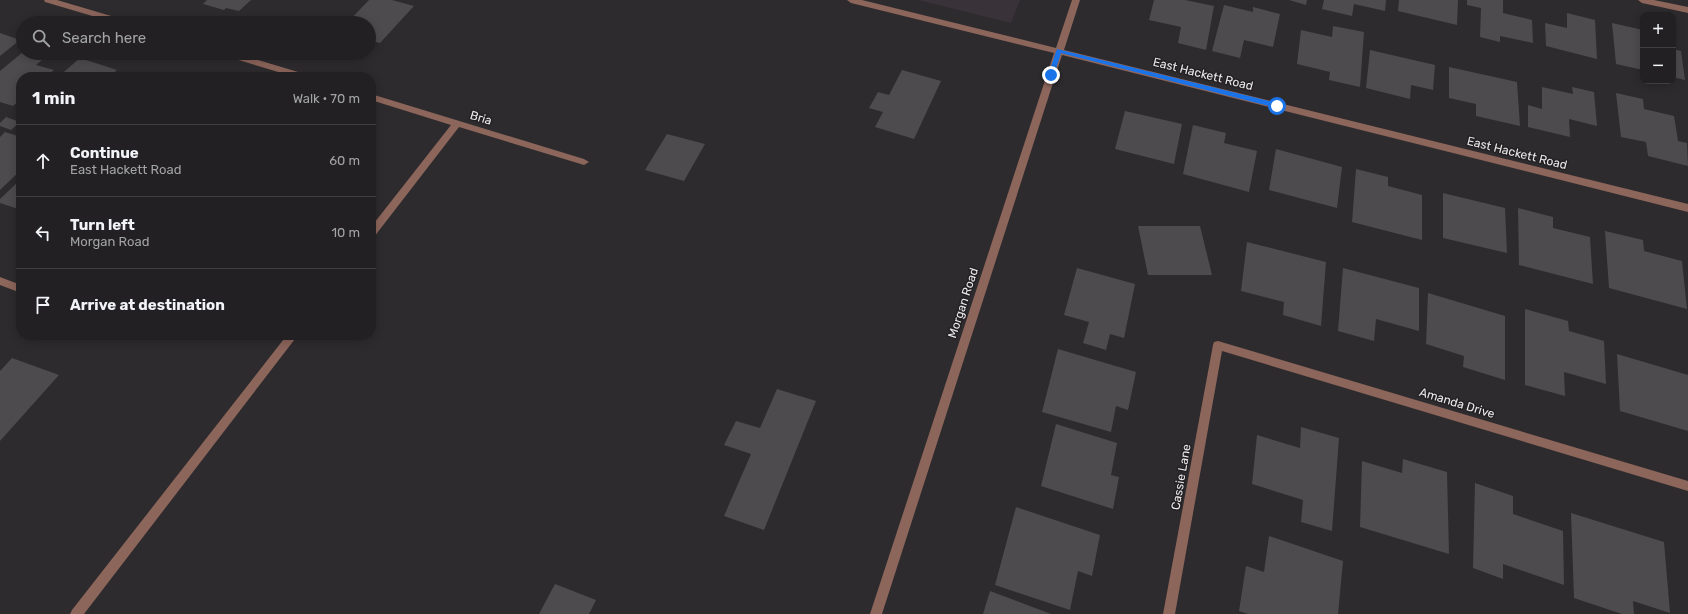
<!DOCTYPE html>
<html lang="en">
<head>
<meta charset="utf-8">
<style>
  body { margin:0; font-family:Rubik,sans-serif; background:#2a282a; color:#f1f3f6 }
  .controls { position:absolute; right:12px; top:12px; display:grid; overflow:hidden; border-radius:8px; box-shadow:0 2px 10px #0003 }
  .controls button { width:36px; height:36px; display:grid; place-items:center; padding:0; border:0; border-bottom:1px solid #3f3e40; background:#222022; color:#f1f3f6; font:20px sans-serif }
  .stop { position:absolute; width:12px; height:12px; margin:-9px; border:3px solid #1a73e8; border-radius:50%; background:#fff }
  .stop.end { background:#1a73e8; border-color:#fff; box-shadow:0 1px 4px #0008 }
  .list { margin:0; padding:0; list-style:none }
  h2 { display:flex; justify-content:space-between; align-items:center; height:52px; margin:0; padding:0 16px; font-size:17px }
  h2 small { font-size:13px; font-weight:400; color:#a2a3a5 }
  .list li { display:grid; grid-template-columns:26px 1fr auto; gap:12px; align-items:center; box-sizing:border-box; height:72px; padding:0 16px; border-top:1px solid #3f3e40 }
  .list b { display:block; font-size:15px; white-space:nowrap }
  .list p { margin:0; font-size:13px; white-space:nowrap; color:#a2a3a5 }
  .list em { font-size:13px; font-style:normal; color:#a2a3a5 }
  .icon { flex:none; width:22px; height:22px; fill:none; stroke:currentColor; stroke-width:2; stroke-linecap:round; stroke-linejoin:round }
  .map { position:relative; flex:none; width:1688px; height:614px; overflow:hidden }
  .search { position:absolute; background:#222022; box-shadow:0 2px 10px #0003; left:16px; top:16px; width:360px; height:44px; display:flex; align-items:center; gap:10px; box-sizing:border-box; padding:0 14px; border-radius:22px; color:#a2a3a5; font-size:15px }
  .panel { position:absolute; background:#222022; box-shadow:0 2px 10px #0003; left:16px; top:72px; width:360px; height:268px; border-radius:16px }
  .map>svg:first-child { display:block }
  .built { fill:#393238 }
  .building { fill:#4e4b4e }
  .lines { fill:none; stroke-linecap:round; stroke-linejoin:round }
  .minor { fill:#8c655b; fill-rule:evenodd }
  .route { fill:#1a73e8 }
  .labels { text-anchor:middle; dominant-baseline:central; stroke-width:3; stroke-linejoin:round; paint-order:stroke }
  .street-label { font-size:12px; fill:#ebe9eb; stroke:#242123 }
</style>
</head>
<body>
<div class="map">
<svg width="1688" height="614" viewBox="0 0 1688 614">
  <rect width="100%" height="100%" fill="#2d2b2d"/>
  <path class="built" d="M918 0H1020L1011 23Z"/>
  <path class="building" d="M207 0H251L239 11 226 8 224 10 203 4Z
    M369 0H392L414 6 380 43 369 40V23H347Z
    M1154 0H1185L1214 6 1206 50 1178 43 1181 27 1149 20Z
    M1289 0H1307L1306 5Z
    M1324 0H1386L1385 11 1354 4 1352 16 1322 9Z
    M1399 0H1458L1457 25 1398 11Z
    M1467 0H1503V13L1532 20 1533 43 1500 36V42L1480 37 1481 8 1467 5Z
    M1224 5 1253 12V7L1280 14 1273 47 1244 40 1240 58 1212 51Z
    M1567 13 1595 20 1597 59 1546 46 1545 23 1567 28Z
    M1612 23 1643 30V70L1616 64Z
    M1333 26 1364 32 1360 87 1329 80 1330 72 1297 64 1301 30 1332 37Z
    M0 33 20 40 0 56Z
    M1673 49 1681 51 1685 80 1673 77Z
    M1370 50 1435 65 1433 90 1411 85 1410 99 1366 88Z
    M23 52 50 53 36 65 54 70 46 77H21V99L13 106 0 102V71Z
    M80 58 117 70 109 77H58Z
    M1449 67 1517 82 1520 126 1476 116V104L1449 98Z
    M902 70 941 81 914 139 875 127 883 112 869 108 878 92 889 95Z
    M1542 87 1573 94 1572 87 1594 92 1597 126 1569 119 1570 137 1528 127V105L1542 109Z
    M1616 93 1643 99 1644 109 1674 116 1678 141 1687 143 1688 166 1648 156 1646 142 1621 137Z
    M1125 111 1182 124 1174 164 1115 149Z
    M6 117 20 122 11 130 0 126V123Z
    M1193 125 1226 133 1224 143 1257 151 1249 192 1183 174Z
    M5 132 21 137V170L0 190V137Z
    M667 134 705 144 684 181 645 170Z
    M1276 149 1342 167 1337 208 1269 190Z
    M1356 169 1388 177V186L1422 195V240L1352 222Z
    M21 179V210L0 203V199Z
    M1443 193 1505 208 1507 253 1443 238Z
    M1518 208 1553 217V228L1590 237 1593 284 1519 265Z
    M1138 226H1200L1212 275H1148Z
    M1605 231 1643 240 1644 251 1682 261 1687 309 1609 288Z
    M1247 242 1326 262 1321 326 1283 315 1284 302 1241 291Z
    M1077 268 1135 284 1124 338 1110 334 1106 350 1083 343 1089 322 1064 315Z
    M1343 268 1419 288V331L1376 319 1374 341 1338 331Z
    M1428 293 1505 316V380L1463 367 1464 356 1426 344Z
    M1525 309 1568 321 1569 331 1604 341 1606 384 1564 372 1565 396 1525 385Z
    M1058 349 1136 372 1128 410 1116 406 1111 432 1042 412Z
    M1617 354 1688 375V431L1620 411Z
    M12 358 59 375 0 441V371Z
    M777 389 816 401 764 530 724 516 751 454 724 445 736 421 760 428Z
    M1056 424 1117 443 1111 475 1119 477 1113 509 1041 486Z
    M1301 427 1339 438 1332 531 1301 522 1303 500 1252 484 1257 435 1300 448Z
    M1403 459 1447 472 1449 554 1360 527 1362 461 1402 473Z
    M1475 483 1513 496V514L1563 531 1564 585 1503 564V579L1473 568Z
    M1016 507 1100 535 1092 576 1078 571 1070 610 995 585Z
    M1571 513 1664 542 1670 613 1633 601 1634 614H1622L1574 598Z
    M1269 536 1343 561 1338 614H1248L1239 611 1246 566 1264 572Z
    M555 584 596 600 589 614H539Z
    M990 591 1051 614H983Z"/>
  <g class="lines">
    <path class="minor" d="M44 0H57L128 21 129 23H116L45 2Z
      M847 0H862L1056 48 1072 0H1080L1064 50 1688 204V212L1062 55 882 614H870L1054 53 851 3Z
      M1638 0H1654L1688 7V13L1642 3Z
      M221 53H235L308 75 309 77H295L222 55Z
      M371 94 584 159 589 162 584 165 459 127 374 237 371 238V227L451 125 371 100Z
      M0 277 21 285V293L0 285Z
      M287 335H298L84 614H70L72 610Z
      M1218 341 1688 481V491L1222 351 1175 614H1163L1213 345 1214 342Z"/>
  </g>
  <path class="route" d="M1057 49 1277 103 1280 106 1277 108 1061 53 1054 75 1051 77 1048 75Z"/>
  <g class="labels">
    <g class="street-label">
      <text transform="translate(1203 74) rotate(14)">East Hackett Road</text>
      <text transform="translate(481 118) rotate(17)">Bria</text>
      <text transform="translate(1517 153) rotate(14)">East Hackett Road</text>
      <text transform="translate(963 303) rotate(-72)">Morgan Road</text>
      <text transform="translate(1457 403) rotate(17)">Amanda Drive</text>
      <text transform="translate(1181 477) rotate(-80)">Cassie Lane</text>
    </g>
  </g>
</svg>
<div class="controls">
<button>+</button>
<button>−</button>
</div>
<div class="stop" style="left:1277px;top:106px"></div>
<div class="stop end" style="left:1051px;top:75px"></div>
<div class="search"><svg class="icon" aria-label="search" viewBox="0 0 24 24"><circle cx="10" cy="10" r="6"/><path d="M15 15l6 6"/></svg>Search here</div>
<section class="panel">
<h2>1 min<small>Walk · 70 m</small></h2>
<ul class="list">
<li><svg class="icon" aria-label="ahead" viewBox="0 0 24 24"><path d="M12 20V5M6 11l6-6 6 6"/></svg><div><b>Continue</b><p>East Hackett Road</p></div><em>60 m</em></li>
<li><svg class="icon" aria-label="left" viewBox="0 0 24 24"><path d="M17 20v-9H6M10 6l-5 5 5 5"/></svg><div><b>Turn left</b><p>Morgan Road</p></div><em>10 m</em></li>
<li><svg class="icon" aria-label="arrive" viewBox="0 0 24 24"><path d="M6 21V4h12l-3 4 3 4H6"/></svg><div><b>Arrive at destination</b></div></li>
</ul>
</section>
</div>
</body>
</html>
